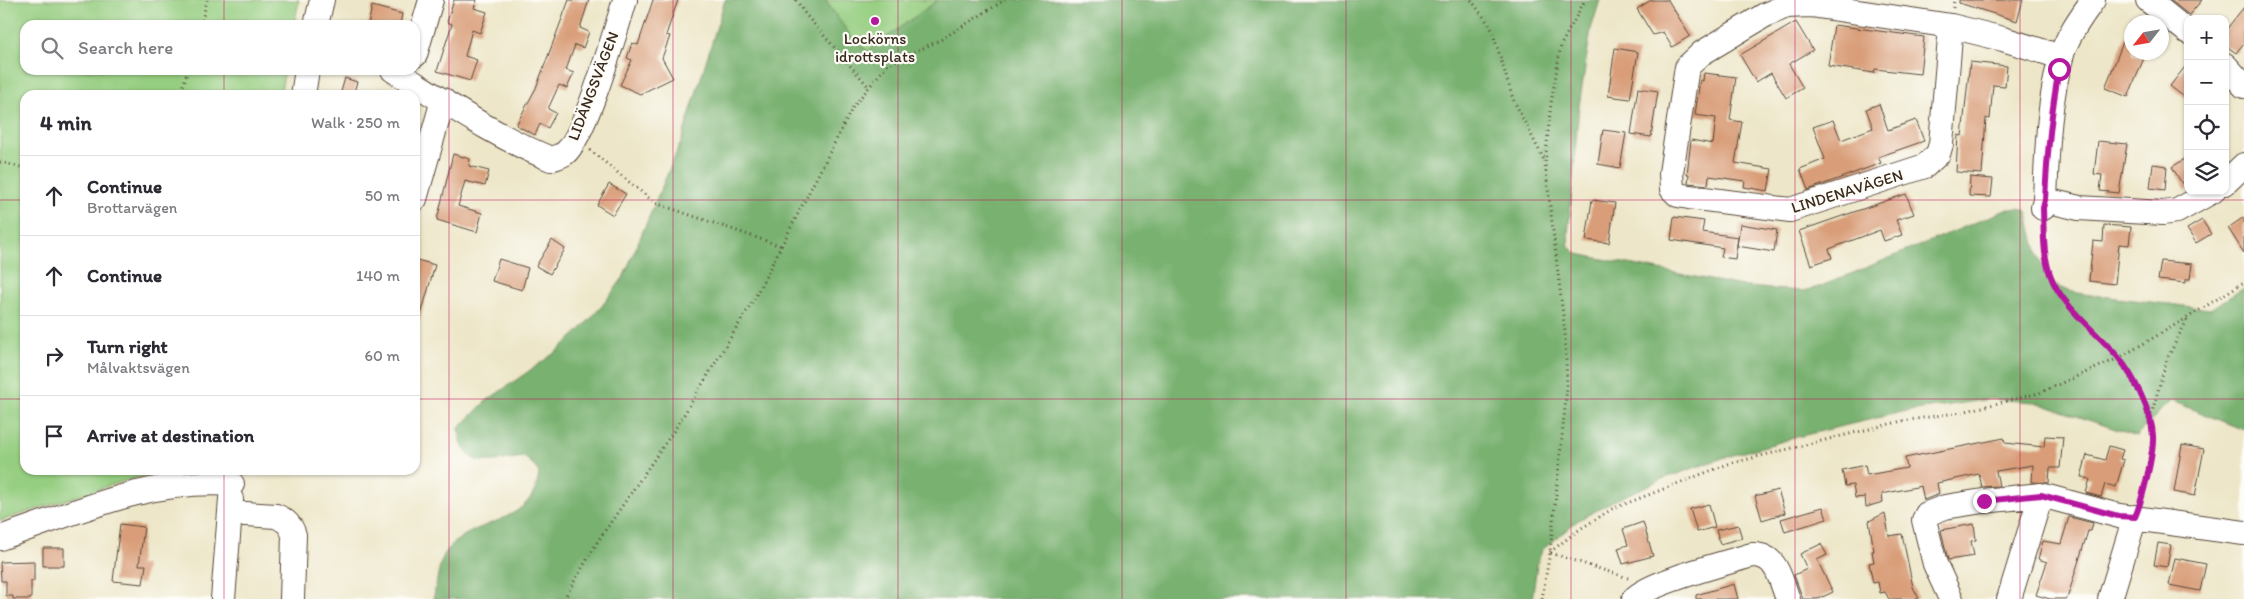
<!DOCTYPE html>
<html lang="en">
<head>
<meta charset="utf-8">
<style>
  body { margin:0; font-family:Itim,sans-serif; background:#f7f7f7; color:#2b2b33 }
  .controls { position:absolute; right:15px; top:15px; display:grid; overflow:hidden; border-radius:10px; box-shadow:0 1px 4px #0004 }
  .controls button { width:45px; height:45px; display:grid; place-items:center; padding:0; border:0; border-bottom:1px solid #e1e1e2; background:#fff; color:#2b2b33; font:25px sans-serif }
  .compass { position:absolute; left:2124px; top:15px; width:45px; height:45px; border-radius:50%; background:#fff; box-shadow:0 1px 4px #0004; rotate:239deg }
  .stop { position:absolute; width:15px; height:15px; margin:-11px; border:4px solid #b5179e; border-radius:50%; background:#fff }
  .stop.end { background:#b5179e; border-color:#fff; box-shadow:0 1px 5px #0008 }
  .list { margin:0; padding:0; list-style:none }
  h2 { display:flex; justify-content:space-between; align-items:center; height:65px; margin:0; padding:0 20px; font-size:21px }
  h2 small { font-size:16px; font-weight:400; color:#7c7c81 }
  .list li { display:grid; grid-template-columns:32px 1fr auto; gap:15px; align-items:center; box-sizing:border-box; height:80px; padding:0 20px; border-top:1px solid #e1e1e2 }
  .list b { display:block; font-size:19px; white-space:nowrap }
  .list p { margin:0; font-size:16px; white-space:nowrap; color:#7c7c81 }
  .list em { font-size:16px; font-style:normal; color:#7c7c81 }
  .icon { flex:none; width:28px; height:28px; fill:none; stroke:currentColor; stroke-width:2; stroke-linecap:round; stroke-linejoin:round }
  .map { position:relative; flex:none; width:2244px; height:599px; overflow:hidden }
  .search { position:absolute; background:#fff; box-shadow:0 1px 4px #0004; left:20px; top:20px; width:400px; height:55px; display:flex; align-items:center; gap:12px; box-sizing:border-box; padding:0 18px; border-radius:15px; color:#7c7c81; font-size:19px }
  .panel { position:absolute; background:#fff; box-shadow:0 1px 4px #0004; left:20px; top:90px; width:400px; height:385px; border-radius:15px }
  .map>svg:first-child { display:block }
  .green { fill:#96ce81; stroke:#687c50 }
  .forest { fill:#78b16f; stroke:#5a6e46 }
  .building { fill:#d99e79 }
  .lines { fill:none; stroke-linecap:round; stroke-linejoin:round }
  .minor-casing { stroke:#564638; stroke-width:26 }
  .path { stroke:#564638; stroke-width:3; stroke-dasharray:1 4; stroke-linecap:butt }
  .minor { stroke:#fff; stroke-width:24 }
  .route { stroke:#b5179e; stroke-width:6 }
  .grid { fill:none; stroke:#c2185b; stroke-width:1; stroke-opacity:0.55 }
  .poi-dot { fill:#b5179e; stroke:#fdfcf7; stroke-width:2 }
  .labels { text-anchor:middle; dominant-baseline:central; stroke-width:4.5; stroke-linejoin:round; paint-order:stroke }
  .poi-label { font-size:16px; fill:#3b2a1e; stroke:#fdfcf7 }
  .street-label { font-size:16px; fill:#3b2a1e; stroke:#fdfcf7 }
</style>
</head>
<body>
<div class="map">
<svg width="2244" height="599" viewBox="0 0 2244 599">
  <rect width="100%" height="100%" fill="#fdfcf7"/>
  <filter id="ink" filterUnits="userSpaceOnUse"><feTurbulence type="fractalNoise" baseFrequency=".02" numOctaves="2"/><feDisplacementMap in="SourceGraphic" scale="10" xChannelSelector="R" yChannelSelector="G"/><feConvolveMatrix kernelMatrix="1 2 1 2 8 2 1 2 1" color-interpolation-filters="sRGB"/></filter>
  <filter id="wash" filterUnits="userSpaceOnUse"><feTurbulence type="fractalNoise" baseFrequency=".0096" numOctaves="4" result="noise"/><feDisplacementMap in="SourceGraphic" scale="20" xChannelSelector="R" yChannelSelector="G"/><feGaussianBlur stdDeviation="1.12" result="paint"/><feColorMatrix in="noise" values="0 0 0 0 0 0 0 0 0 0 0 0 0 0 0 0 0 1.4 0 .05"/><feComposite in="paint" operator="in"/></filter>
  <g filter="url(#wash)">
    <rect width="100%" height="100%" fill="#ede6c8"/>
    <path class="green" d="M0 0H299L294 25H25V70H285L280 95H25V470H169L124 481 0 521Z
      M825 0H938L868 51 855 42Z"/>
    <path class="forest" d="M725 0H825L855 42 868 51 938 0H1600L1591 29 1579 106 1568 235 1569 247 1577 254 1747 287 1802 291 1819 287 2008 209 2019 208 2027 211C2032 228 2039 270 2050 281 2058 289 2073 292 2083 294L2210 309 2244 288V430L2172 401 2167 404 2136 436 2035 402 1990 399 1902 412 1801 436 1723 458 1662 479 1611 502 1577 521 1542 550 1537 565 1532 599H433C438 583 437 561 449 548 472 521 517 525 534 492 537 486 538 479 539 473L534 465 524 457C492 460 463 474 459 428L485 402 556 352 580 330 602 306 623 278 681 142Z"/>
    <g id="blocks">
      <path class="building" d="M454 0H477L474 8 487 12 480 33 472 30 465 56 477 60 470 81 437 71 452 24 447 22Z
        M569 0H589L580 28 589 32 583 48 575 45 566 70 574 73 567 88 559 85 548 109 556 113 548 128 540 124 535 135 516 125 536 88Z
        M653 0H678L666 35 670 36 662 58 673 78 640 94 620 85 632 60 627 58 632 43 638 45Z
        M1651 0H1668L1690 36 1672 47 1663 32 1653 35 1637 9Z
        M1959 0H2023L2017 21 1959 3Z
        M2170 0H2202L2189 15Z
        M372 6 402 14 400 25H368Z
        M2244 7V43L2236 53 2225 45V31Z
        M1796 22 1813 50 1789 64 1803 88 1786 98 1771 73 1756 82 1740 55Z
        M2131 22 2132 54 2144 58 2128 97 2105 88Z
        M1834 25 1924 37 1920 74 1875 69 1874 73 1828 66Z
        M1615 48 1638 52 1630 99 1608 96Z
        M1970 62 2007 66 2005 86 1993 85 1990 119 1986 118 1982 174 1956 172 1958 135 1962 136Z
        M2188 63V100L2170 86Z
        M1704 73 1736 77 1730 120 1742 122 1735 163 1772 169 1768 191 1744 187 1745 181 1709 176 1708 185 1688 183 1689 174H1687L1691 140 1713 144 1716 118 1695 115 1700 80 1703 81Z
        M345 78 357 82 353 95H340Z
        M1638 88 1658 91 1651 137 1631 134Z
        M1879 104 1888 130 1916 120 1924 141 1878 157 1881 163 1808 190 1800 169 1825 159 1813 127 1833 120 1841 140 1873 128 1866 109Z
        M1603 130 1626 133 1620 168 1598 164Z
        M2098 141 2127 144 2119 193 2100 191 2102 175 2094 174Z
        M453 154 470 159 469 166 489 171 485 186 465 181 458 206 482 213 477 232 437 220Z
        M2188 157V189L2186 190 2172 167Z
        M2153 164 2167 166 2165 190 2150 188Z
        M1970 177 1993 179 1991 197 1969 196Z
        M609 184 626 194 613 215 597 205Z
        M1906 194 1914 214 1896 220 1902 235 1884 241 1880 230 1829 249 1832 258 1811 265 1799 231Z
        M1592 200 1615 203 1609 243 1586 240Z
        M1674 217 1704 221 1702 232 1738 237 1735 259 1721 257 1723 248 1671 240Z
        M2244 217V253L2228 228Z
        M2202 220 2211 234 2196 243 2187 229Z
        M1740 224 1777 230 1774 252 1737 246Z
        M2104 225 2131 227 2129 245 2119 244 2115 284 2089 281 2093 241 2103 242Z
        M552 240 565 249 550 274 536 266Z
        M499 259 528 268 522 290 492 281Z
        M417 260 435 265 419 322 415 321V269Z
        M2161 261 2192 264 2190 279H2186V283L2158 280Z
        M2045 436 2063 437 2060 468H2050L2049 483 2032 482 2033 465 1996 471 1999 486 1982 487 1979 474 1937 483 1939 494 1924 500 1921 486 1882 494 1883 502 1866 507 1865 497 1855 498 1853 485 1845 486 1842 470 1865 465 1867 475 1907 468 1905 458 2004 438 2005 443 2044 447Z
        M2182 445 2204 449 2195 496 2174 492Z
        M2109 446 2123 450 2120 459 2124 460 2116 487 2105 484 2101 497 2086 493 2090 479 2081 477 2087 455 2105 460Z
        M1778 490 1785 513 1762 520 1755 496Z
        M1709 504 1715 527 1697 532 1690 509Z
        M1823 507 1827 519 1785 532 1781 519Z
        M1885 513 1889 536 1902 534 1913 587 1919 599H1889L1885 592 1880 593 1878 582 1873 583 1869 563 1874 562 1872 551H1874L1869 521Z
        M2069 517 2093 523 2091 531H2088L2067 599H2050L2036 595 2047 562 2038 559 2043 541 2061 544Z
        M1643 522 1653 556 1623 564 1618 548 1628 545 1623 529Z
        M120 524 144 527 139 565H146L143 584 113 581Z
        M1974 524 1976 540 1971 541 1974 556 1948 560 1941 530Z
        M1738 525 1742 538 1720 544 1716 530Z
        M2158 543 2171 545 2167 567 2154 565Z
        M1821 544 1827 555 1817 560 1833 592 1818 599H1803L1794 575 1807 569 1800 554Z
        M43 548H64V566H43Z
        M2175 558 2206 564 2200 591 2169 585Z
        M34 561V581H31V599H13V596H6V581H1L0 562Z
        M1734 584 1738 599H1696V595Z"/>
    </g>
  </g>
  <g filter="url(#ink)">
    <use href="#blocks" fill-opacity="0" stroke="#564638" stroke-width="1"/>
    <g class="lines">
      <g class="minor-casing">
        <path id="minor" d="M2148 0 2188 32
          M316 25 322 0
          M1951 26 1941 144 1938 154 1925 166 1790 210 1689 197 1678 195 1672 189 1671 173 1687 67 1702 53 1765 15 1786 6 1811 5 1951 26 2003 39 2061 57
          M415 55 431 0
          M2225 65 2244 86
          M393 70C442 100 498 138 551 159 555 157 562 156 565 153 585 137 616 29 625 0
          M303 95 307 70
          M2225 183 2244 165
          M415 199 443 100
          M2045 200 2079 208 2163 213 2177 211 2213 191
          M2043 208 2045 200C2047 153 2048 104 2061 58 2066 37 2081 17 2093 0
          M230 513 276 516C286 520 291 525 294 535L292 599
          M0 538C75 513 152 477 232 484
          M223 599 231 499
          M1634 599C1649 582 1726 563 1752 555 1777 554 1780 579 1788 599
          M1951 599 1935 564 1924 520 1927 514 1945 507 1983 501 2041 495 2119 516 2244 533
          M2009 599 2041 495
          M2110 599 2135 517"/>
      </g>
      <path class="path" d="M796 0 806 15 869 87
        M1471 0 1491 27 1513 99 1545 162
        M1953 8 1954 0
        M201 25 207 0
        M180 95 188 70
        M590 150 655 203 781 246
        M0 162 25 168
        M2044 227V257L2056 289 2087 325 2119 358 2143 401 2153 436 2142 501
        M2150 419 2167 359 2187 320
        M1550 552 1580 529 1612 509 1728 464 1902 421 1962 412 2039 393 2119 358 2187 318 2244 282
        M1551 553 1628 578
        M564 599 598 541 677 426 754 299 853 107 887 65 942 39 1005 0
        M1542 599 1550 552 1567 388 1565 332 1545 163 1551 103 1561 45 1585 0"/>
      <use href="#minor" class="minor"/>
    </g>
  </g>
  <g class="lines" filter="url(#ink)">
    <path class="route" d="M1984 501 2041 495 2118 516 2135 517C2142 501 2154 454 2153 436 2152 412 2133 375 2118 357 2099 335 2072 314 2057 289 2042 265 2044 236 2043 208L2045 200C2047 156 2051 113 2059 69"/>
  </g>
  <path class="grid" d="M224 0V25M449 0V599M673 0V599M898 0V599M1122 0V599M1346 0V599M1571 0V599M1795 0V599M2020 0V599M224 70V95M0 200H25M415 200H2244M0 399H25M415 399H2244M224 470V599"/>
  <circle class="poi-dot" cx="875" cy="21" r="5"/>
  <g class="labels">
    <g class="poi-label">
      <text x="875" y="38">Lockörns<tspan x="875" dy="18">idrottsplats</tspan></text>
    </g>
    <g class="street-label">
      <text transform="translate(593 86) rotate(-69)">LIDÄNGSVÄGEN</text>
      <text transform="translate(1847 191) rotate(-17)">LINDENAVÄGEN</text>
    </g>
  </g>
</svg>
<div class="controls">
<button>+</button>
<button>−</button>
<button><svg class="icon" aria-label="locate" viewBox="0 0 24 24"><circle cx="12" cy="12" r="6"/><path d="M12 2v4M12 18v4M2 12h4M18 12h4"/></svg></button>
<button><svg class="icon" aria-label="layers" viewBox="0 0 24 24"><path d="M12 4l9 5-9 5-9-5zM3 14l9 5 9-5"/></svg></button>
</div>
<svg class="compass" viewBox="-18 -18 36 36"><path d="M0-13l5 13h-10z" fill="#e53935"/><path d="M0 13l5-13h-10z" fill="#7c7c81"/></svg>
<div class="stop" style="left:2059px;top:69px"></div>
<div class="stop end" style="left:1984px;top:501px"></div>
<div class="search"><svg class="icon" aria-label="search" viewBox="0 0 24 24"><circle cx="10" cy="10" r="6"/><path d="M15 15l6 6"/></svg>Search here</div>
<section class="panel">
<h2>4 min<small>Walk · 250 m</small></h2>
<ul class="list">
<li><svg class="icon" aria-label="ahead" viewBox="0 0 24 24"><path d="M12 20V5M6 11l6-6 6 6"/></svg><div><b>Continue</b><p>Brottarvägen</p></div><em>50 m</em></li>
<li><svg class="icon" aria-label="ahead" viewBox="0 0 24 24"><path d="M12 20V5M6 11l6-6 6 6"/></svg><div><b>Continue</b></div><em>140 m</em></li>
<li><svg class="icon" aria-label="right" viewBox="0 0 24 24"><path d="M7 20v-9h11M14 6l5 5-5 5"/></svg><div><b>Turn right</b><p>Målvaktsvägen</p></div><em>60 m</em></li>
<li><svg class="icon" aria-label="arrive" viewBox="0 0 24 24"><path d="M6 21V4h12l-3 4 3 4H6"/></svg><div><b>Arrive at destination</b></div></li>
</ul>
</section>
</div>
</body>
</html>
